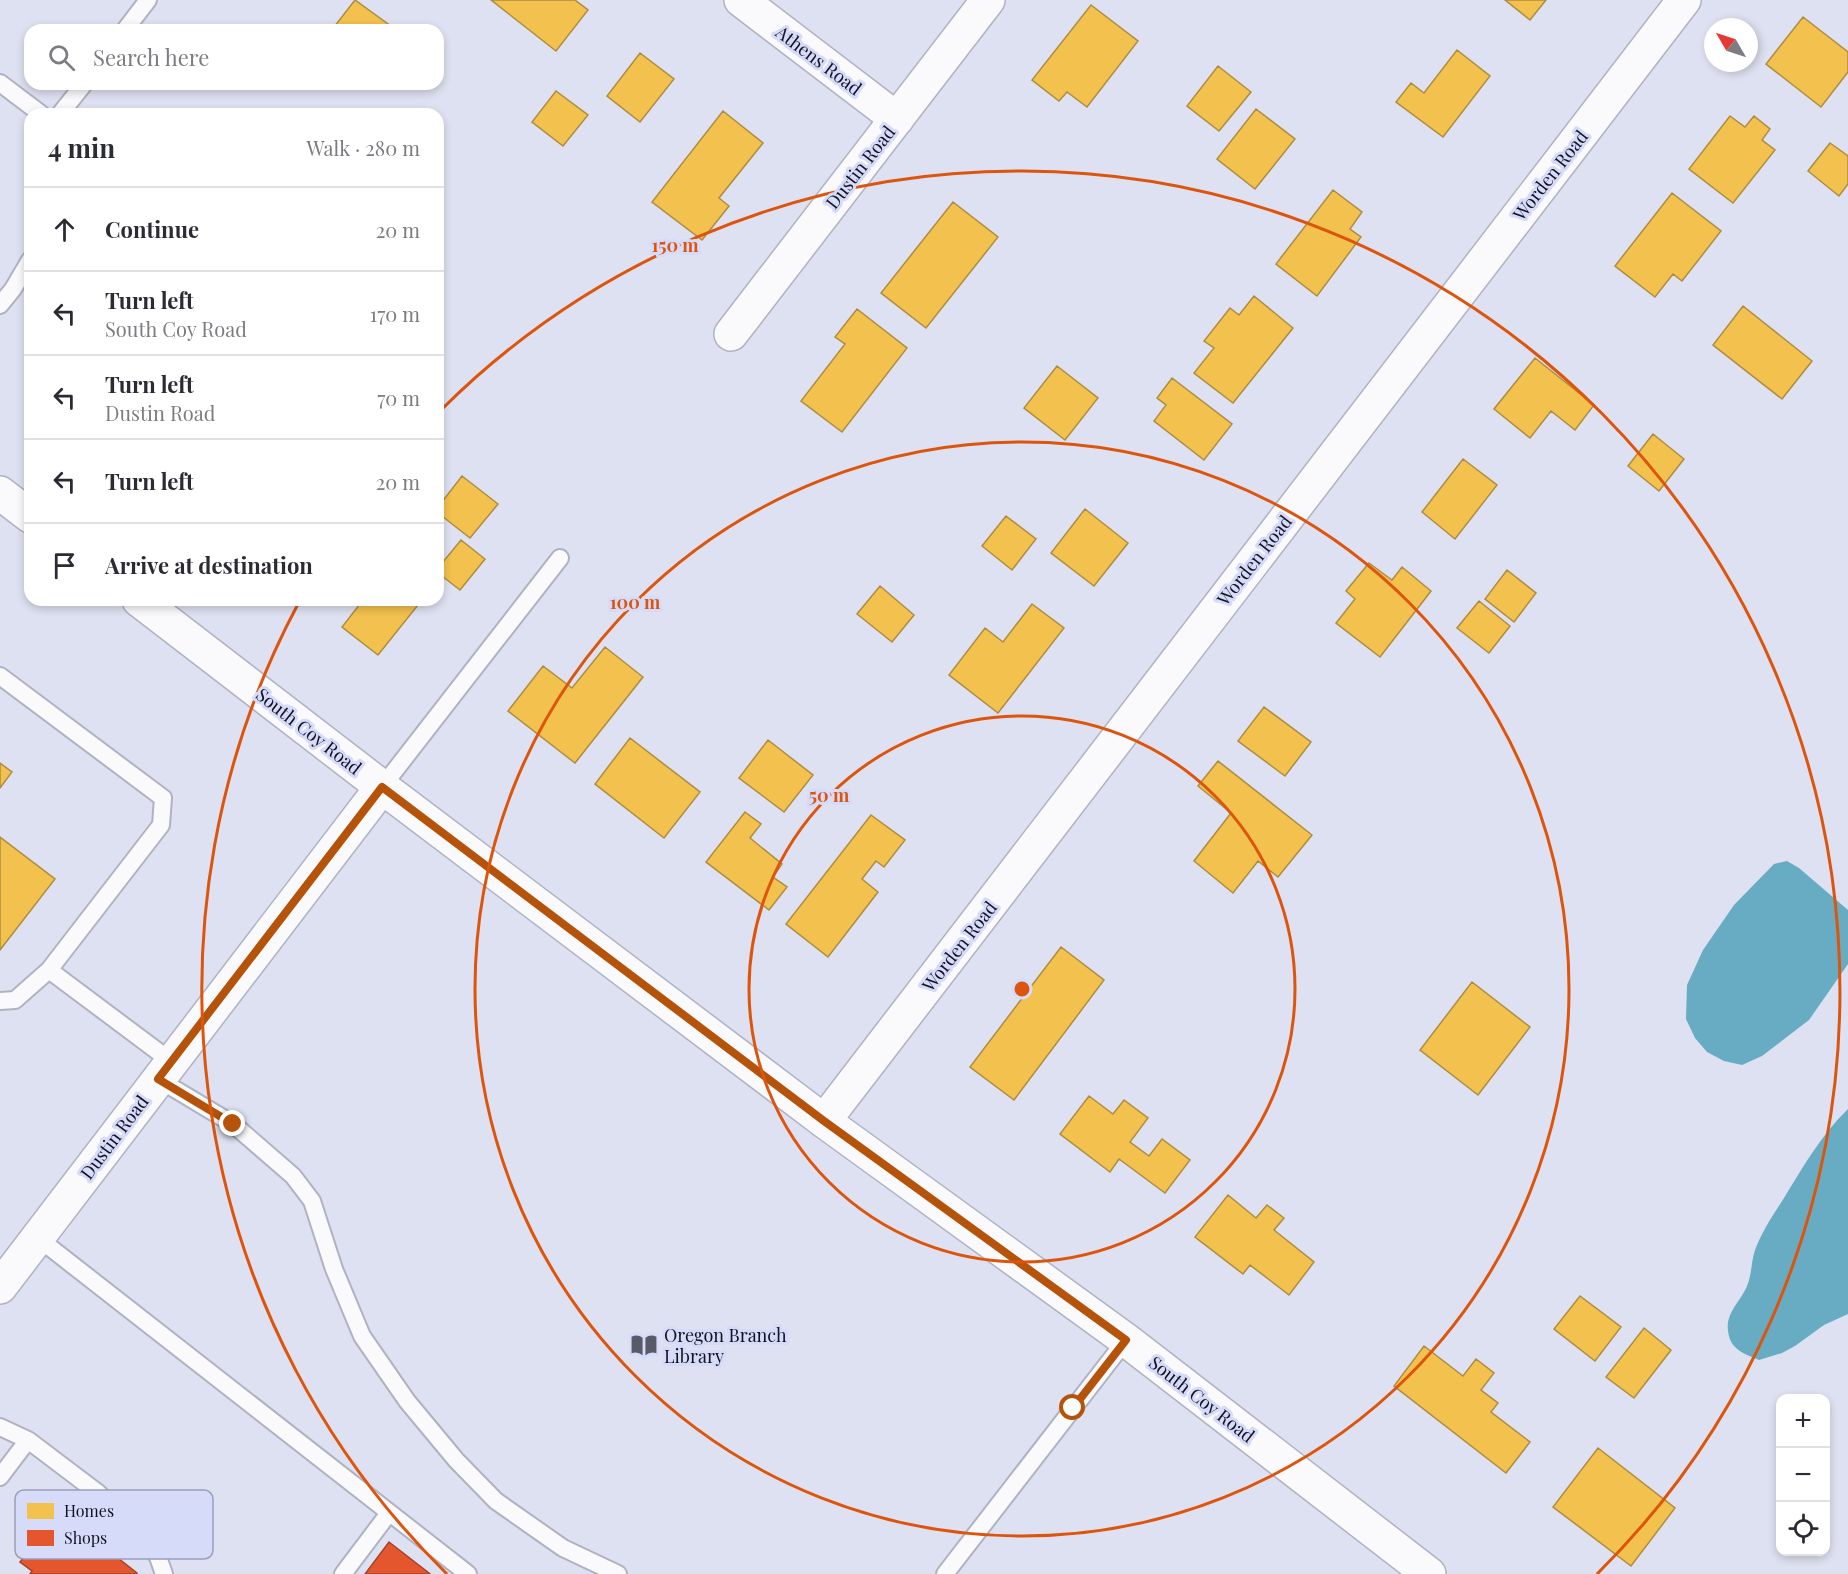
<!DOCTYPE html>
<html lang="en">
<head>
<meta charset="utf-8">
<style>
  body { margin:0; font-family:"Playfair Display",serif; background:#f7f7f7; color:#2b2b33 }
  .controls { position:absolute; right:18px; bottom:18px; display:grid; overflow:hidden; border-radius:12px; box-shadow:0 3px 9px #0003 }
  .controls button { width:54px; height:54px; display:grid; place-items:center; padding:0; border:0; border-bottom:2px solid #e1e1e2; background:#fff; color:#2b2b33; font:30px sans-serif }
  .compass { position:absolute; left:1704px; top:18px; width:54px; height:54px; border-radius:50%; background:#fff; box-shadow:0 3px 9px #0003; rotate:309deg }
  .stop { position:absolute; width:18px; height:18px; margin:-14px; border:4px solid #b45309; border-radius:50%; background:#fff }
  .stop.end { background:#b45309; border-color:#fff; box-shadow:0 2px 6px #0008 }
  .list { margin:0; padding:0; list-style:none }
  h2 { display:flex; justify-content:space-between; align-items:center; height:78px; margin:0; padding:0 24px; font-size:26px }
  h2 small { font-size:20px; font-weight:400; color:#7c7c81 }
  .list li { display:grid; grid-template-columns:39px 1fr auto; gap:18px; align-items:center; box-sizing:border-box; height:84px; padding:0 24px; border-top:2px solid #e1e1e2 }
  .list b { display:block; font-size:22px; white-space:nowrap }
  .list p { margin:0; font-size:20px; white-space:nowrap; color:#7c7c81 }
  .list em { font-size:20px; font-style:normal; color:#7c7c81 }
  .icon { flex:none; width:33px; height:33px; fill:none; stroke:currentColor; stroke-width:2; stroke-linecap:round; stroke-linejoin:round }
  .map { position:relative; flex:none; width:1848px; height:1574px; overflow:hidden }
  .search { position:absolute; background:#fff; box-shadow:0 3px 9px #0003; left:24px; top:24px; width:420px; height:66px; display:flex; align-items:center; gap:15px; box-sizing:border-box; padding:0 21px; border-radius:18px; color:#7c7c81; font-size:22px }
  .panel { position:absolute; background:#fff; box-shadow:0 3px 9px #0003; left:24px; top:108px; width:420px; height:498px; border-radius:18px }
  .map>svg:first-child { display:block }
  .water { fill:#67acc2 }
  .homes { fill:#f2c14e; stroke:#ae8c40; stroke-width:1.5 }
  .shops { fill:#e4572e; stroke:#a54229; stroke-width:1.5 }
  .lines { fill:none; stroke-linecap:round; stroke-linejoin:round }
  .service-casing { stroke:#afb2c0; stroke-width:20 }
  .minor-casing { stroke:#afb2c0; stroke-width:36 }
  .tertiary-casing { stroke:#afb2c0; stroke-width:36 }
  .service { stroke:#fafafd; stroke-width:16 }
  .minor { stroke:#fafafd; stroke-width:33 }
  .tertiary { stroke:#fafafd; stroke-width:33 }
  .route { stroke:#b45309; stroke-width:8 }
  .ring { fill:none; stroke:#dd550d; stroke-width:3 }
  .labels { text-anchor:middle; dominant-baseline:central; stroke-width:6; stroke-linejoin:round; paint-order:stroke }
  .street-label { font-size:18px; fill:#11121e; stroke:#d6dbf9 }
  .poi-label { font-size:18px; fill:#11121e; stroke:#d6dbf9; text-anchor:start }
  .key { fill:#d6dbf9; stroke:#9b9fb7; stroke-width:1.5 }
  .key-label { font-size:16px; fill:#11121e }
  .centre { fill:#dd550d; stroke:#d6dbf9; stroke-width:3 }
  .ring-label { font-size:18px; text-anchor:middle; font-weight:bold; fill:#dd550d; stroke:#d6dbf9; stroke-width:6; stroke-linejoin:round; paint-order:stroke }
</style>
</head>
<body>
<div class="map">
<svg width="1848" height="1574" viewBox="0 0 1848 1574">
  <rect width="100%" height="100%" fill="#dee1f1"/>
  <path class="water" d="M1787 861 1799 868 1848 910V964L1809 1020 1762 1056 1742 1065 1724 1061 1707 1052 1695 1038 1686 1019 1687 985 1703 950 1734 905 1774 864Z
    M1848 1109V1314L1824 1325 1795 1346 1782 1353 1759 1360C1747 1355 1732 1350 1729 1336 1723 1314 1740 1303 1747 1286 1752 1274 1751 1262 1755 1250 1762 1231 1773 1215 1784 1198 1803 1167 1821 1135 1848 1109Z"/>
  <path class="homes" d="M355 0 388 24 384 30H338L334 27Z
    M491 0H575L588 10 556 51Z
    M1505 0H1546L1530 20Z
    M1091 5 1138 41 1087 107 1067 92 1059 101 1032 80Z
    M1803 17 1848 52V72L1821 107 1766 64Z
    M1457 50 1490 76 1443 137 1396 102 1411 83 1424 93Z
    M640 53 674 79 640 122 607 96Z
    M1218 66 1251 92 1219 131 1187 106Z
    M556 91 588 115 563 146 532 122Z
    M1256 109 1295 139 1255 189 1217 159Z
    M723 111 763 143 719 198 729 206 702 240 652 202Z
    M1730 116 1745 127 1754 116 1770 129 1762 140 1775 150 1733 203 1689 169Z
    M1830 143 1848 156V184L1839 196 1808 171Z
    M1333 190 1362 212 1350 229 1361 237 1317 296 1276 264Z
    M1672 193 1721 231 1682 281 1673 274 1655 297 1615 266Z
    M953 202 998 237 926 328 881 293Z
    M1254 296 1293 328 1233 403 1194 373 1214 348 1204 341 1230 308 1239 315Z
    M1743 306 1812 361 1782 399 1713 345Z
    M857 309 907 348 842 432 801 401 845 344 835 337Z
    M1535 358 1594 405 1575 430 1551 411 1530 438 1494 409Z
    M1057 366 1098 398 1065 440 1024 408Z
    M1172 378 1232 424 1204 460 1154 421 1166 405 1157 398Z
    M1653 434 1684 459 1659 491 1628 466Z
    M1463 459 1497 485 1455 539 1422 512Z
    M462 476 498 504 470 538 438 513V507Z
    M1085 509 1128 543 1094 586 1051 553Z
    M1006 516 1036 539 1012 570 982 546Z
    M461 540 485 559 460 590 438 573V568Z
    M1369 563 1392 580 1402 567 1431 591 1380 657 1336 623 1355 599 1346 591Z
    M1507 570 1536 593 1514 622 1485 599Z
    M880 586 914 615 892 642 857 614Z
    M363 600H422L378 655 342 627Z
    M1479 601 1510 626 1489 653 1457 628Z
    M1032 604 1064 628 998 713 949 675 985 628 1003 642Z
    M605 647 643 677 575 763 508 711 543 666 572 688Z
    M1264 707 1311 742 1285 776 1238 741Z
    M630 738 700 792 664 838 595 784Z
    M768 740 813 775 784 812 739 778Z
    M1218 761 1312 835 1278 877 1258 861 1233 893 1194 861 1231 813 1198 786Z
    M0 763 12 772 0 788Z
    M745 812 761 824 750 838 782 864 773 877 787 887 769 910 706 862Z
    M871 815 905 840 884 867 876 861 862 879 878 892 828 957 786 924Z
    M0 837 55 879 0 950Z
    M1061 947 1104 980 1014 1100 970 1067Z
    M1472 982 1530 1027 1478 1095 1420 1050Z
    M1089 1096 1113 1114 1124 1100 1148 1118 1130 1142 1149 1156 1162 1139 1190 1160 1165 1193 1119 1159 1110 1172 1060 1134Z
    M1228 1195 1256 1218 1267 1205 1284 1218 1274 1230 1314 1262 1289 1295 1250 1265 1243 1274 1195 1237Z
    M1580 1296 1621 1327 1595 1361 1554 1329Z
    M1644 1328 1671 1350 1634 1398 1606 1377Z
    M1424 1346 1463 1376 1476 1359 1494 1373 1481 1390 1498 1403 1491 1412 1530 1442 1506 1473 1394 1386Z
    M1598 1448 1675 1508 1631 1566 1553 1507Z"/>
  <path class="shops" d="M389 1542 429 1573 430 1574H365Z
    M33 1545 44 1555 49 1550 80 1545 96 1557 104 1547 137 1573 136 1574H30L32 1571 20 1562Z"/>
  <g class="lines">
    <g class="service-casing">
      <path id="service" d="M125 30 148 0
        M0 83 41 114
        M60 114 84 84
        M0 305 13 289 30 260
        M0 676 163 798 161 825 49 970
        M382 787 560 558
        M0 1001 15 1000 49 970 172 1062
        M158 1079 233 1124 293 1176 312 1201 334 1269 362 1336 407 1401 456 1460 496 1501 563 1548 618 1574
        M38 1238 468 1574
        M0 1427 28 1440 0 1477
        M28 1440 98 1493 147 1541 158 1557 164 1574
        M343 1574 389 1513
        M945 1574 1126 1340"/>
    </g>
    <g class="minor-casing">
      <path id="minor" d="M741 0 897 119
        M731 334 988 0
        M824 1121 1684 0"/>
    </g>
    <g class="tertiary-casing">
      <path id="tertiary" d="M0 493 30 516
        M139 600 382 787 824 1121 1126 1340 1429 1574
        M0 1287 382 787"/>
    </g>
    <use href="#service" class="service"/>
    <use href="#minor" class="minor"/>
    <use href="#tertiary" class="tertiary"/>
  </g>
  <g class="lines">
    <path class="route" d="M233 1124 158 1079 382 787 824 1121 1126 1340 1073 1408"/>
  </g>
  <g class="ring">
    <circle cx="1022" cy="989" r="273"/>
    <circle cx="1022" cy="989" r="547"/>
    <path d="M447 1574A820 820 0 0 1 298 604M442 409A820 820 0 1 1 1597 1574"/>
  </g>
  <defs>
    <g id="library-bare" transform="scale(2.07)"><path d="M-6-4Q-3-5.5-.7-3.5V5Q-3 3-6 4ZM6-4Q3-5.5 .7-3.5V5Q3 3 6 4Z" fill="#595a68" stroke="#d6dbf9" stroke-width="2.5" paint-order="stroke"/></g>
  </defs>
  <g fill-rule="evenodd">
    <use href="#library-bare" x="644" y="1345"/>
  </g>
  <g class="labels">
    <g class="street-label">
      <text transform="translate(819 60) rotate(37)">Athens Road</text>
      <text transform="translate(860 167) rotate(-52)">Dustin Road</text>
      <text transform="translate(1550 175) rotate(-52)">Worden Road</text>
      <text transform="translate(1254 560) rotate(-52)">Worden Road</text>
      <text transform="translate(309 731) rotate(38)">South Coy Road</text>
      <text transform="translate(959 946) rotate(-52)">Worden Road</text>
      <text transform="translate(114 1137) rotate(-53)">Dustin Road</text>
      <text transform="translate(1202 1399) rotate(38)">South Coy Road</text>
    </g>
    <g class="poi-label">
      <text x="664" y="1335">Oregon Branch<tspan x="664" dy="21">Library</tspan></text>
    </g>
  </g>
  <rect x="15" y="1490" width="198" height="69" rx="9" class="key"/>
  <rect x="27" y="1503" width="27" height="16" fill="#f2c14e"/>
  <rect x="27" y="1530" width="27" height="16" fill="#e4572e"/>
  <g class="key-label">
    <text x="64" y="1517">Homes</text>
    <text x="64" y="1544">Shops</text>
  </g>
  <circle cx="1022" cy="989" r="9" class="centre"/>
  <g class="ring-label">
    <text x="675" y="252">150 m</text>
    <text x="635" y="609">100 m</text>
    <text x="829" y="802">50 m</text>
  </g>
</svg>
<div class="controls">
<button>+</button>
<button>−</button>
<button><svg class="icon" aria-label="locate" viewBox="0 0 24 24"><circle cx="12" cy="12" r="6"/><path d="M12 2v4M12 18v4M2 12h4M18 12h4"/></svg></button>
</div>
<svg class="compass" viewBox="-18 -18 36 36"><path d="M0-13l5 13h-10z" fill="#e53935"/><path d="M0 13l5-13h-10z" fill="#7c7c81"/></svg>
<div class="stop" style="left:1073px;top:1408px"></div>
<div class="stop end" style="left:233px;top:1124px"></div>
<div class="search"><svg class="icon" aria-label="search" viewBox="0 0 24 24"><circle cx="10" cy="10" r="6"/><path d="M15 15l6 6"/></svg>Search here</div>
<section class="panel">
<h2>4 min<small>Walk · 280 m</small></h2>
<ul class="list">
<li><svg class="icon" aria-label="ahead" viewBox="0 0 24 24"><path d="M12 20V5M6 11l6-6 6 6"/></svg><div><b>Continue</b></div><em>20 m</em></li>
<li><svg class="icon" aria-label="left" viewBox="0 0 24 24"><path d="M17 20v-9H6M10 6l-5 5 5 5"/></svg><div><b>Turn left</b><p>South Coy Road</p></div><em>170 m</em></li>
<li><svg class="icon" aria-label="left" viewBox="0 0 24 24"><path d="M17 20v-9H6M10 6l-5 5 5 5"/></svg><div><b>Turn left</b><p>Dustin Road</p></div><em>70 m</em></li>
<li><svg class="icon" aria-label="left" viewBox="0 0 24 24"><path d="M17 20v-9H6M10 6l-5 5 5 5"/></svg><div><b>Turn left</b></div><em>20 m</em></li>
<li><svg class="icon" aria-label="arrive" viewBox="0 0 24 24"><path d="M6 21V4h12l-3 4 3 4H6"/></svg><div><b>Arrive at destination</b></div></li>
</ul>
</section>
</div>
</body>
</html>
